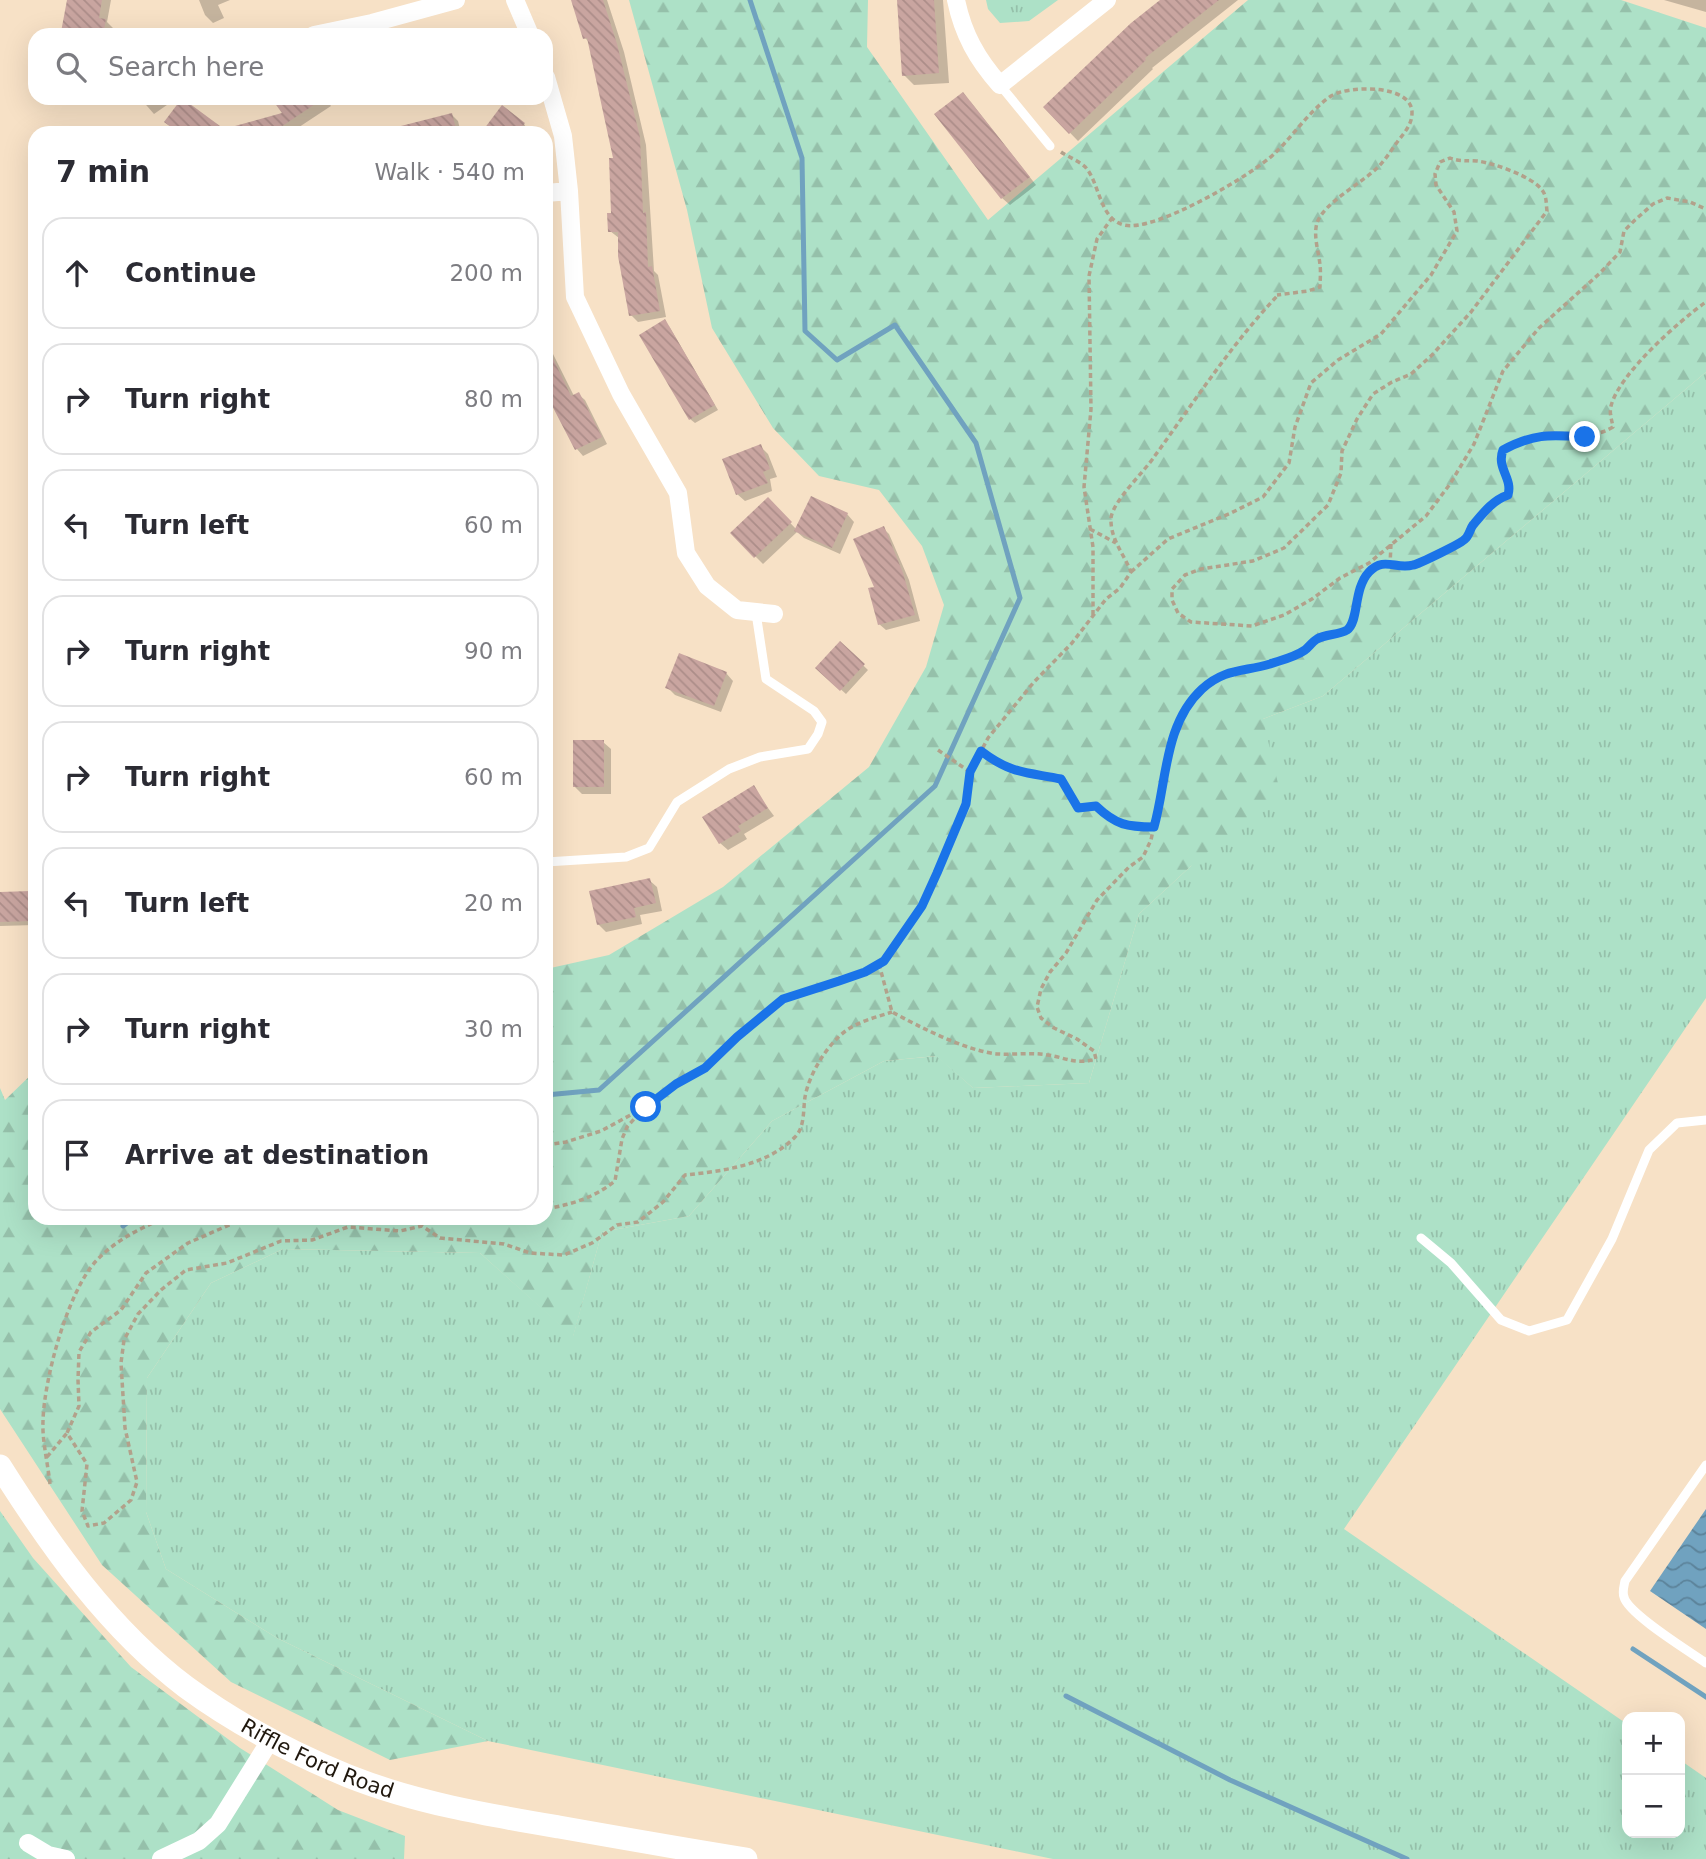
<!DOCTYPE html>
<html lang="en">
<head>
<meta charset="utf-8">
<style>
  body { margin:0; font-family:"DejaVu Sans",sans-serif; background:#f2f2f3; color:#2b2b33 }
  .controls { position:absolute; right:21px; bottom:21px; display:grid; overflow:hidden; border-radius:14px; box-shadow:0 7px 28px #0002 }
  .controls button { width:63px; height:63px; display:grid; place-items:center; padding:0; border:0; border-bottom:2px solid #e1e1e2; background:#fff; color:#2b2b33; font:35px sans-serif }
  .stop { position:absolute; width:21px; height:21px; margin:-16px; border:5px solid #1a73e8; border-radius:50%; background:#fff }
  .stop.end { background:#1a73e8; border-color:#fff; box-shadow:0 2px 7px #0008 }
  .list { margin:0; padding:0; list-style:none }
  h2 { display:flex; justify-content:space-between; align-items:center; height:91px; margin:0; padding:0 28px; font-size:30px }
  h2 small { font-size:23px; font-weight:400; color:#7c7c81 }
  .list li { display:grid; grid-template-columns:46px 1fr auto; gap:21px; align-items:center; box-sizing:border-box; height:112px; margin:0 14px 14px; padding:0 14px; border:2px solid #e1e1e2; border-radius:21px }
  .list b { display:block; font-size:26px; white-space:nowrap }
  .list em { font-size:23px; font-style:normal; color:#7c7c81 }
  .icon { flex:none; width:38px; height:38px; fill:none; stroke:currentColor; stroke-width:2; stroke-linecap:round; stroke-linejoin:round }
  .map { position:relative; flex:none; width:1706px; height:1859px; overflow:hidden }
  .search { position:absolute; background:#fff; box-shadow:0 7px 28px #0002; left:28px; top:28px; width:525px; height:77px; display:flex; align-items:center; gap:18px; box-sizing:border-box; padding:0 24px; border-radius:21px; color:#7c7c81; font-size:26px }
  .panel { position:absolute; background:#fff; box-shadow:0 7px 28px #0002; left:28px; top:126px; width:525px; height:1099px; border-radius:21px }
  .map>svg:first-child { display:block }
  .grass { fill:url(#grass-tufts) }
  .forest { fill:url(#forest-firs) }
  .water { fill:url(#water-waves) }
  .shadow { fill:#0003 }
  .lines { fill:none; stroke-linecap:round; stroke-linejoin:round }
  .stream { stroke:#70a2bf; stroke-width:5 }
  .building { fill:url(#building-back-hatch) }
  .path { stroke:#b2a18b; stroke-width:3.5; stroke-dasharray:5 3.5; stroke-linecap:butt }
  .service { stroke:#fff; stroke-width:9 }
  .minor { stroke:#fff; stroke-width:18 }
  .tertiary { stroke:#fff; stroke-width:23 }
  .route { stroke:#1a73e8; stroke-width:9 }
  .labels { text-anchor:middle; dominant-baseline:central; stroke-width:5; stroke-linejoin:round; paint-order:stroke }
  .street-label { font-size:21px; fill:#20180e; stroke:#fdf0e0 }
</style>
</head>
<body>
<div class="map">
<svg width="1706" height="1859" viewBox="0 0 1706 1859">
  <defs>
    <pattern id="grass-tufts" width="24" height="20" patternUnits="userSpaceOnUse" patternTransform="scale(1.75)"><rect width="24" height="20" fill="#ade1c7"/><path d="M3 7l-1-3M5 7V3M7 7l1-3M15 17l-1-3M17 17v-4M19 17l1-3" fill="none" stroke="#95c0aa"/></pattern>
    <pattern id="forest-firs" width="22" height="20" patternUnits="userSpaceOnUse" patternTransform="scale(1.75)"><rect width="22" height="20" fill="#ade1c7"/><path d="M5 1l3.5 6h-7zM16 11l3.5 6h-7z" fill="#95c0aa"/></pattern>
    <pattern id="water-waves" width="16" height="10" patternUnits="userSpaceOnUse" patternTransform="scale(1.75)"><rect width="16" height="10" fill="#70a2bf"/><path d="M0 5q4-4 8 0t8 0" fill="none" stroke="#5c839a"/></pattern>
    <pattern id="building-back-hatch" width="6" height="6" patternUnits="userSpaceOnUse" patternTransform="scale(1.75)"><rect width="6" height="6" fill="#c9a5a0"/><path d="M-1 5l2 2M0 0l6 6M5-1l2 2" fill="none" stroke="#ac8d89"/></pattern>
  </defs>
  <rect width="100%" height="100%" fill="#f7e1c6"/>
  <path class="grass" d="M986 0H1058L1029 21 1000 23 988 9Z
    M1706 372V998L1344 1529 1627 1724V1833H1680V1760L1706 1778V1859H1053L488 1741 277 1638 166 1569 146 1512 147 1378 211 1283 283 1249 480 1253 573 1336 602 1232 689 1216 772 1121 884 1061 937 1056 973 1088 1089 1083 1139 914 1191 866 1263 719 1323 696Z"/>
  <path class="forest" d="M629 0H868L867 47 988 220 1248 0H1621L1706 28V372L1323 696 1263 719 1280 792 1191 866 1139 914 1089 1083 973 1088 936 1056 884 1061 772 1121 689 1216 602 1232 573 1337 480 1253 283 1249 211 1283 147 1378 146 1512 166 1569 277 1638 488 1741 390 1760 231 1682 102 1565 0 1409V1088L5 1100 35 1071V1218H546V969L609 955 723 887 869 767 926 667 944 605 922 546 879 490 819 476 773 428 712 328 687 210Z
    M0 1511 33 1558 131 1667 240 1748 338 1810 405 1836 404 1859H0Z"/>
  <path class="water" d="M1706 1509V1629L1650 1591Z"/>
  <path class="shadow" d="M69 0H111L107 22 113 28 112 35H67L63 31Z
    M199 0H230L218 5 224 18 213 23 205 15Z
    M573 0H607L624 52 646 145 654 271 658 275 666 317 638 322 631 315 619 238 610 231 613 215 615 159 589 42 585 38Z
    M899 0H943L949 83 914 85 904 75Z
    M1163 0H1238L1152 68 1153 69 1078 141 1045 107Z
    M1664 0H1706V12Z
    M140 98H177L154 114Z
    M273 98H325L331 106 290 133H234L285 114Z
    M970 101 1036 185 1010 205 1002 198Z
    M452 115 458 121 461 133H384Z
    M524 124 530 133H483Z
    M669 326 718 410 695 423 690 419Z
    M546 327 550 348 574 396 578 394 585 400 607 444 583 456 577 449 551 400 546 402Z
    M760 446 768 454 777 477 770 479 772 491 745 501 737 494Z
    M768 500 797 530 847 514 854 522 840 554 804 538 797 532 763 564 732 533Z
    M883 528 889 534 909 580 920 621 886 630 879 624 876 588Z
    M840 643 868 670 846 694 817 668Z
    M726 673 733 681 721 712 675 695 667 687Z
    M603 742 611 749V794H582L575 787Z
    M753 788 774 816 744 834 747 839 728 850 720 843Z
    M649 880 657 887 662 911 640 915 642 924 606 932 598 924Z
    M0 893H30L35 898V925L0 926Z"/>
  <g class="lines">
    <path class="stream" d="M546 1095 599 1090 935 786 1020 598 976 443 895 325 837 360 805 331 802 158 750 0
      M123 1226 133 1218
      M1633 1649 1706 1697
      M1066 1696 1230 1780 1407 1859"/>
  </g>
  <path class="building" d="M67 0H102L99 18 106 19 103 35H77L61 32Z
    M571 0H603L617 44 640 137 643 213 646 212 648 267 652 266 660 311 629 316 618 256V232H608L607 213H611L609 158H613L587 38 583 39Z
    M897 0H934L939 73 902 76Z
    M1160 0H1219L1145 58 1146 60 1069 134 1043 107 1131 23Z
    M963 92 1030 177 1001 199 934 114Z
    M182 98 224 129 282 113 271 98H324L272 133H179L164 122Z
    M502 105 525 123 518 133H481Z
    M452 113 457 133H394L393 128Z
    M665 319 715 405 689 420 639 335Z
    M546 344 571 396 579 392 602 437 575 450 546 394Z
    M761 444 770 469 763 472 768 483 736 495 722 459Z
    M811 496 848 513 832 548 794 531Z
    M768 497 792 522 754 558 730 533Z
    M884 526 903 573 915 615 878 625 868 588 874 587 853 539Z
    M840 641 865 664 840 691 815 668Z
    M679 653 727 672 714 706 665 688Z
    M573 740H604V787H573Z
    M754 785 768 808 738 826 741 831 719 844 702 817Z
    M650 878 656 903 634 908 636 917 597 925 589 891Z
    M31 891 32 921 0 922V892Z"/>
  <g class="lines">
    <path class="path" d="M1061 152C1068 157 1082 162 1087 169 1100 186 1100 219 1124 225 1154 233 1254 174 1275 153 1294 135 1309 111 1331 96 1348 85 1413 84 1412 113 1412 124 1405 132 1398 141 1392 149 1386 159 1379 166 1363 183 1324 202 1317 223 1313 236 1319 253 1320 265 1321 272 1320 280 1320 287L1308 291 1277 295
      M1090 529 1116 543
      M1391 544 1390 565 1412 566 1465 540 1474 525 1493 502 1509 495C1513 478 1496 468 1503 450 1516 443 1531 436 1546 434 1570 431 1590 441 1613 427 1612 420 1609 414 1611 406 1619 374 1679 321 1706 302
      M1131 572 1168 539 1231 513 1263 497 1289 463 1295 427 1311 383 1338 360 1381 334 1431 275 1457 231 1454 212 1436 185 1435 174 1440 162 1450 158C1460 162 1467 160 1477 161 1494 163 1533 177 1542 190 1547 196 1546 204 1547 211L1471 312 1432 355 1411 374 1392 382 1373 394 1357 419 1342 451 1341 473 1328 505 1284 548 1253 561 1201 569 1185 575 1172 589V600L1178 613 1191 622 1252 626 1284 615 1312 599 1340 578 1369 563 1426 516 1450 484 1474 444 1503 371 1539 328 1599 274 1620 252 1624 231 1635 220 1653 204 1667 198 1690 202 1706 209
      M1093 615V547L1084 487 1091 409 1089 276 1097 239 1112 218
      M938 750 970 772
      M981 751C1011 774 1026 772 1061 779L1078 808 1096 806C1116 825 1127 827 1154 827
      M879 964 892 1012C920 1027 966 1051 998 1054 1015 1055 1031 1052 1048 1055 1067 1058 1075 1065 1096 1059L1094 1051 1077 1039 1054 1028 1041 1018 1037 1007 1041 989 1050 972 1066 953 1097 900 1129 867 1143 857 1151 840 1172 738 1180 720 1202 689 1226 674 1236 669 1251 668 1289 657 1303 652 1317 639 1347 630 1354 621 1358 589 1371 570 1381 563 1390 565
      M546 1145 566 1142 601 1131 651 1104 676 1084 705 1068 737 1037 783 999 813 991 865 972 884 961 922 906 937 873 966 804 970 772 988 738 1034 682 1072 643 1106 599 1120 588 1131 572C1124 554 1110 539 1111 518 1113 501 1144 472 1154 457 1194 402 1231 345 1278 295
      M546 1209C572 1204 594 1198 615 1181L622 1139 627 1127 643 1109
      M245 1218 188 1243 146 1273 121 1310 91 1332 79 1352 78 1380 79 1406 67 1433 87 1464 82 1511 88 1526 104 1523 131 1500 137 1482 125 1428 121 1363 124 1340 138 1314 161 1290 186 1270 227 1263 281 1241 312 1240 348 1227 400 1231 422 1226 440 1238 504 1244 530 1253 564 1255 592 1243 617 1225 638 1222 663 1202 685 1175C722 1171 767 1166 795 1137 805 1127 803 1110 805 1097 809 1074 828 1043 847 1030 860 1021 877 1017 892 1012
      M47 1457 67 1433
      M50 1484C48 1464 42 1441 43 1421 44 1379 68 1290 97 1260 116 1240 139 1229 164 1218"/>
    <path class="service" d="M1000 85 1050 146
      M546 862 626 857 649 848 677 802 729 769 760 757 808 749 818 734 822 722 814 711 766 679 756 613
      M1421 1238 1451 1263 1501 1320 1529 1331 1567 1320 1612 1239 1649 1150 1677 1123 1706 1120
      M1706 1465 1625 1581C1624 1586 1622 1592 1624 1597 1628 1614 1689 1651 1706 1663"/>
    <path class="minor" d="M515 0 530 35
      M956 0C963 34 977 59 1000 85L1107 0
      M314 35 372 23 456 0
      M546 77 563 136 569 191 575 297 621 394 678 493 686 553 707 586 737 610 774 614
      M546 193 569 191
      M28 1843 48 1855 66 1859
      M161 1859 199 1841 218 1824 271 1739"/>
    <path class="tertiary" id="s1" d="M0 1466C51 1547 109 1629 186 1687 235 1723 292 1753 348 1776 416 1803 488 1815 559 1827 621 1838 684 1849 746 1859"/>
  </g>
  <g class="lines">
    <path class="route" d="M646 1107 676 1084 705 1068 737 1037 783 999 839 981 865 972 884 961 922 906 937 873 966 804 970 772 981 751C1011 774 1026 772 1061 779L1078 808 1096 806C1116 825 1127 827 1154 827 1167 781 1164 724 1202 689 1225 668 1244 672 1270 664 1282 660 1295 657 1305 650 1309 647 1312 642 1317 639 1326 634 1339 635 1347 630 1359 622 1353 589 1369 572 1384 556 1396 570 1413 565 1419 564 1462 543 1465 539 1469 536 1470 529 1473 525 1483 513 1493 500 1508 495 1513 478 1496 468 1503 450 1535 433 1550 435 1585 437"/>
  </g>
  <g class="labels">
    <g class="street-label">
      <text stroke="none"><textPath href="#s1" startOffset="441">Riffle Ford Road</textPath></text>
    </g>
  </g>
</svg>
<div class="controls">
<button>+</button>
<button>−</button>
</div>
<div class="stop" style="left:646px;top:1107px"></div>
<div class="stop end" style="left:1585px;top:437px"></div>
<div class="search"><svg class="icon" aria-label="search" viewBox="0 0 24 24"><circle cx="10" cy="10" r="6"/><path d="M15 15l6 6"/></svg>Search here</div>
<section class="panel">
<h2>7 min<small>Walk · 540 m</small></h2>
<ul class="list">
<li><svg class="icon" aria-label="ahead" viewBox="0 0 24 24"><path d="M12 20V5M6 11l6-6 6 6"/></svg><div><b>Continue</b></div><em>200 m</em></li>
<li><svg class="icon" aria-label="right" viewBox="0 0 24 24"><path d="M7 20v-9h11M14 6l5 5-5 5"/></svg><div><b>Turn right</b></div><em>80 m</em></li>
<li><svg class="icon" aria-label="left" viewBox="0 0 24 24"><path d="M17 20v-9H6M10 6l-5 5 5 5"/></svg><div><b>Turn left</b></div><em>60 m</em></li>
<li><svg class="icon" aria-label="right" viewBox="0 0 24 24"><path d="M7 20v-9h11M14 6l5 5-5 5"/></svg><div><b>Turn right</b></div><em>90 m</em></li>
<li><svg class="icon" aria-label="right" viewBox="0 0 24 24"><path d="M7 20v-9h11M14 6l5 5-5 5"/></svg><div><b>Turn right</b></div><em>60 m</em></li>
<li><svg class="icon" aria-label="left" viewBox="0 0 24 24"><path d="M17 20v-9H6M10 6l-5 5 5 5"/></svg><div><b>Turn left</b></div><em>20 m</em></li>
<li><svg class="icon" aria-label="right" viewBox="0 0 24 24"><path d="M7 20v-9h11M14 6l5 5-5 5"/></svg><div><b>Turn right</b></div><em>30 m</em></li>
<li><svg class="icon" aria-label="arrive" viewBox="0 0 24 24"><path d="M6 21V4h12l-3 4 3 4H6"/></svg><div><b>Arrive at destination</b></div></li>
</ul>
</section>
</div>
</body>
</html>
